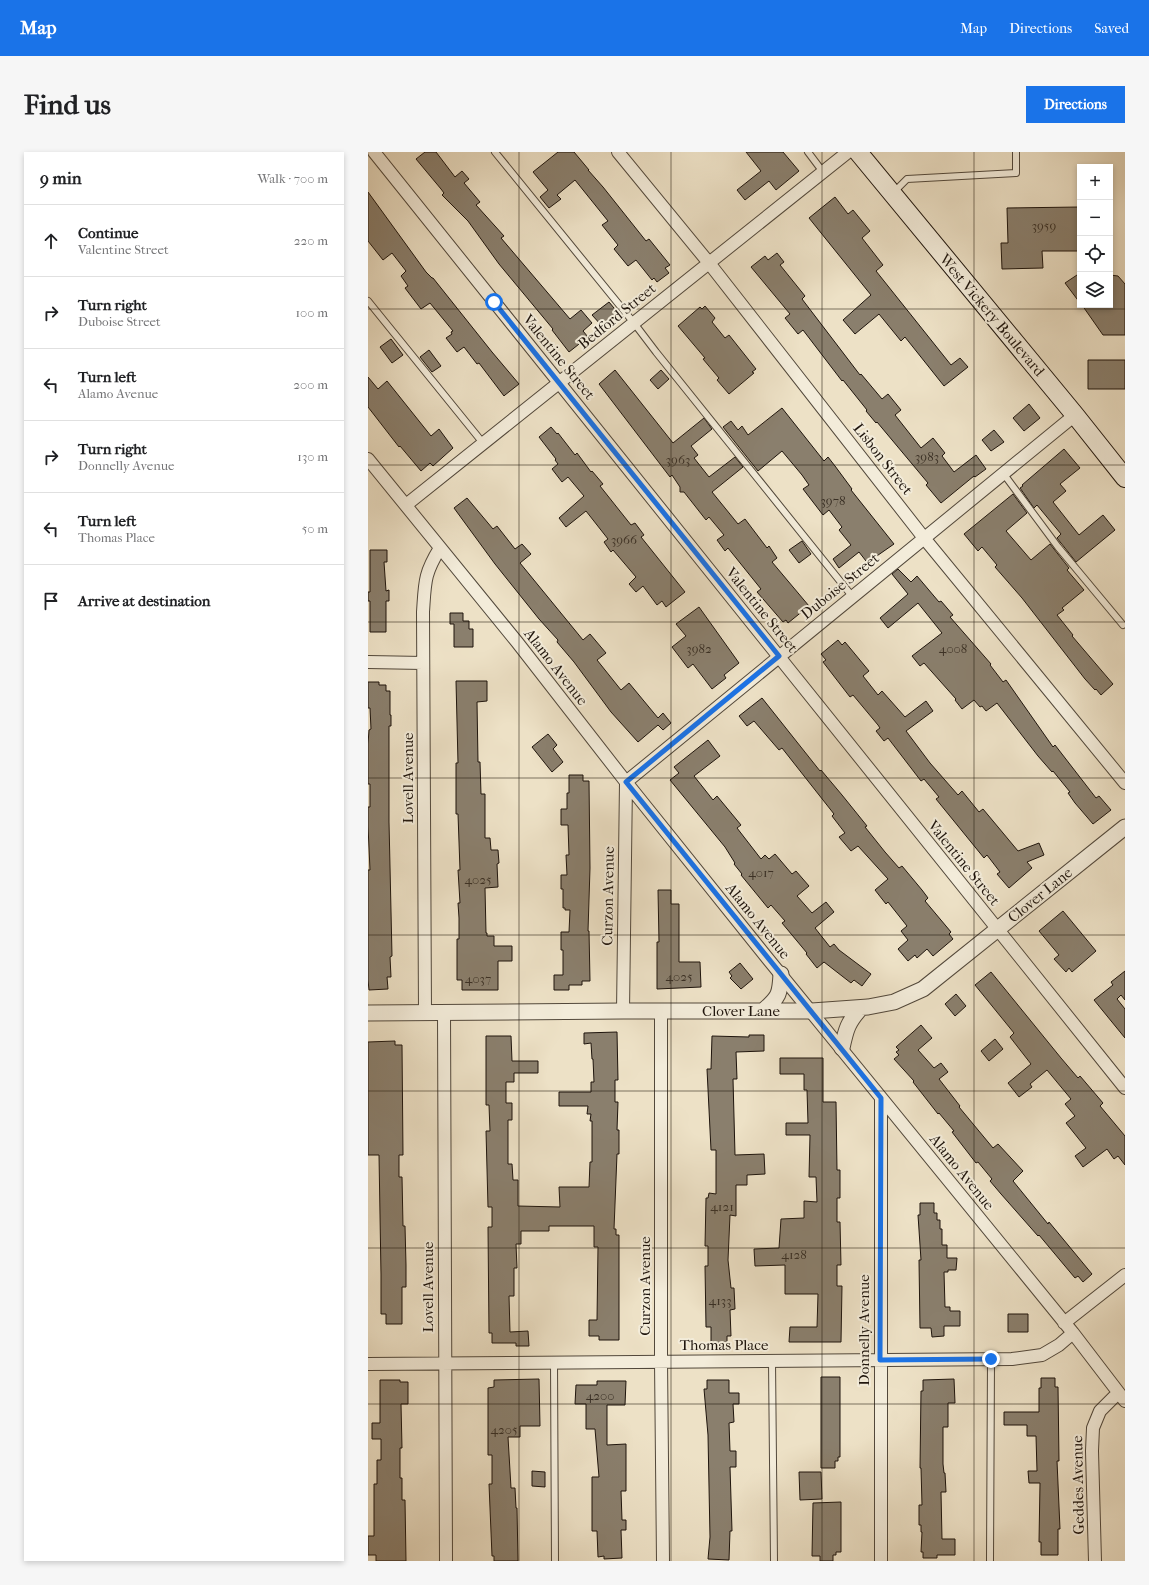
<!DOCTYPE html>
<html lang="en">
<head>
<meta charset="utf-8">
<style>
  body { margin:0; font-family:"IM FELL French Canon",serif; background:#f6f6f6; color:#202124 }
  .controls { position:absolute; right:12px; top:12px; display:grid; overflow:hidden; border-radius:0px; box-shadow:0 2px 6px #0003 }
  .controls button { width:36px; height:36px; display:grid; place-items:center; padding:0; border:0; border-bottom:1px solid #e0e0e0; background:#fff; color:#202124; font:20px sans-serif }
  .stop { position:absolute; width:12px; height:12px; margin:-9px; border:3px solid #1a73e8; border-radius:50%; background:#fff }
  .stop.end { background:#1a73e8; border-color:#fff; box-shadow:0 1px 4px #0008 }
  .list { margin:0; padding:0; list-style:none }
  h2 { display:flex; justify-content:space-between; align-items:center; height:52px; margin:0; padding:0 16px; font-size:17px }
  h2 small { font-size:13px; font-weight:400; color:#757577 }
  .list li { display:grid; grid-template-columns:26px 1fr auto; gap:12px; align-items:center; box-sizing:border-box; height:72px; padding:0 16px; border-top:1px solid #e0e0e0 }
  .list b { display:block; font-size:15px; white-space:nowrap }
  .list p { margin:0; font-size:13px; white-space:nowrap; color:#757577 }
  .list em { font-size:13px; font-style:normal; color:#757577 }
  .icon { flex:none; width:22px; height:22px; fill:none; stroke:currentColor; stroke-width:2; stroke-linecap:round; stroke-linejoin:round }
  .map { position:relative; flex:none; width:757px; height:1409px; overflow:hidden; border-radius:0px }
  header { display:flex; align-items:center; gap:24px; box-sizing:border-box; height:56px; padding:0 20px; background:#1a73e8; color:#fff }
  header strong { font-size:19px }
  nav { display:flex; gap:22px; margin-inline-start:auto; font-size:14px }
  .intro { display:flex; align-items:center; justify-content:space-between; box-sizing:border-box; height:96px; padding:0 24px }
  h1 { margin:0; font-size:28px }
  .button { padding:10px 18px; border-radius:0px; background:#1a73e8; color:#fff; font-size:14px; font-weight:700 }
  main { display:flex; gap:24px; padding:0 24px }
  aside { flex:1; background:#fff; border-radius:0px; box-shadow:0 2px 6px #0003 }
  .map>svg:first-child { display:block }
  .building { fill:#8a7f6d; stroke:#1f150d }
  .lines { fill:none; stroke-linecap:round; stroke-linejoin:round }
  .service-casing { stroke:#52483b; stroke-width:8 }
  .minor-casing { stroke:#52483b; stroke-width:14 }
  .tertiary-casing { stroke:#52483b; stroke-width:17 }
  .secondary-casing { stroke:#1f150d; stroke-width:20 }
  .service { stroke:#f3ecda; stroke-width:6 }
  .minor { stroke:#f3ecda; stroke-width:12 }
  .tertiary { stroke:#f3ecda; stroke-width:15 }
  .secondary { stroke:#f3ecda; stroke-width:18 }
  .route { stroke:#1a73e8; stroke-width:5 }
  .grid { fill:none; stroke:#1f150d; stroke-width:1; stroke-opacity:0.55 }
  .labels { text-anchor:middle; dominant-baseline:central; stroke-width:4; stroke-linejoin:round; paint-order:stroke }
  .number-label { font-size:13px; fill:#3a3025 }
  .street-label { font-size:15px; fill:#1f150d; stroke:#f3ecda }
</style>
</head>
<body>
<header>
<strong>Map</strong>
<nav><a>Map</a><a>Directions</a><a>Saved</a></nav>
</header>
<div class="intro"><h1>Find us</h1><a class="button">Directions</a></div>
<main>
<aside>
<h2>9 min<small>Walk · 700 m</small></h2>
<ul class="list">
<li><svg class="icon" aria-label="ahead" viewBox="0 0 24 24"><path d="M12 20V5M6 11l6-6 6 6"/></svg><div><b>Continue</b><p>Valentine Street</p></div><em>220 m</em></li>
<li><svg class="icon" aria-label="right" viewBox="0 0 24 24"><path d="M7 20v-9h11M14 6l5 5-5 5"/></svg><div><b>Turn right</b><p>Duboise Street</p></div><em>100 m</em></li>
<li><svg class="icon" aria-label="left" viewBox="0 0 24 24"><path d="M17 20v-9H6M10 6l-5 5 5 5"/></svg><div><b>Turn left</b><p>Alamo Avenue</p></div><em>200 m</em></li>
<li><svg class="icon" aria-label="right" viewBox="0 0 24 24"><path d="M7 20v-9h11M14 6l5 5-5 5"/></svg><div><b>Turn right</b><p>Donnelly Avenue</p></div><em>130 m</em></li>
<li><svg class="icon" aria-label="left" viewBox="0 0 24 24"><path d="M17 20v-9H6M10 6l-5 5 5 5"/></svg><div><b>Turn left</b><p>Thomas Place</p></div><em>50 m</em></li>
<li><svg class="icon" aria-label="arrive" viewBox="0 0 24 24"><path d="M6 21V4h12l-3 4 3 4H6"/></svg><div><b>Arrive at destination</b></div></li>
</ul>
</aside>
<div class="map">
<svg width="757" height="1409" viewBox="0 0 757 1409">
  <rect width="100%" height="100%" fill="#ede1c6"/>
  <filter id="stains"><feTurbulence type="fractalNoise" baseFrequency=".005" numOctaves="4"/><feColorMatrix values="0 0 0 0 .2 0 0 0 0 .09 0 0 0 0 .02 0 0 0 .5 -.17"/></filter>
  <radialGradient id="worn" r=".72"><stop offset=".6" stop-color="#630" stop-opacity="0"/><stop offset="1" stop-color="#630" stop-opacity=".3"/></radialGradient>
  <path class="building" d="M57 0H68L87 25 94 19 101 27 96 31 112 50 108 53 136 84 133 86 202 167 213 158 224 171 215 179 220 185 201 200 184 178 185 177 131 112 100 69 74 43 76 41 73 37 48 7Z
    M190 0H206L221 18H220L235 35 278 89 281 87 302 113 297 116 301 121 289 130 286 126 284 128 268 108 260 114 246 97 250 93 234 73 240 69 207 28 189 43 193 47 181 56 172 45 180 38 165 20Z
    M378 0H415L431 19 408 38 401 29 377 48 369 38 393 19Z
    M0 40 58 120 64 126H65L124 200 151 232 137 243 136 244 111 211 109 212 96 195 89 200 78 186 84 182 83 180 85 179 62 151 53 157 37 136 40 134 33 124 38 119 24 101 15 108 0 89Z
    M467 45 480 62 485 58 502 79 494 86 515 113 508 119 583 213 592 206 600 215 576 234 537 185 533 189 511 162 487 182 475 168 503 143 441 66Z
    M712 55V99H674L675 116 634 117 633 91H640L639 56Z
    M409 101 416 110 412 113 437 144 434 147 492 223 493 222 514 247 520 242 533 258 527 263 553 296 565 286 577 301 574 304 586 320 608 303 618 317 607 325 606 324 573 351 558 333 560 331 509 270 508 271 498 259 499 258 475 228 474 229 435 178 430 182 417 166 422 162 383 115 397 104 400 108Z
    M712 121V151L697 131Z
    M742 123 750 124 757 132V183H735L714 153H742Z
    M241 150 251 162 239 172 238 171 234 174 224 163Z
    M337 154 347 166 344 170 357 186 361 183 388 217 384 220 386 221 361 242 349 228 351 226 335 207 337 206 310 174 332 155 334 157Z
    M23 187 35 203 24 211 12 195Z
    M61 198 73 214 64 220 52 205Z
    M720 208H757V237H720Z
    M247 218 305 291 336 266 344 277 323 294 330 303 326 306 341 325 367 305 375 315 344 340 370 372 377 367 399 396 401 394 409 406 404 410 441 454 420 471 418 468 415 470 389 440 393 437 360 396 357 399 349 388 356 383 341 365 338 368 316 340H312V335L304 323 302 325 231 232Z
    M293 218 301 227 290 237 282 228Z
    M0 225 10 237 19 229 63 284 71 277 85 296 65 314 62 311 53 319 32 294 31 295 0 255Z
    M661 252 672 266 656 279 645 266Z
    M414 256 456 309 460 305 467 314 484 337 483 338 526 392 503 408 502 406 498 409 491 400 471 416 465 407 483 393 471 378 474 375 461 358 455 363 435 337 441 333 434 323 414 299 390 319 355 275 363 269 370 278 374 274 380 283Z
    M183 275 189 282 190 281 207 303 209 301 223 320 224 319 235 332 232 334 263 373 267 371 276 383 273 385 317 440 298 455 294 449 289 453 275 434 268 440 261 432 268 425 245 398 243 400 236 390 240 387 218 359 198 375 191 366 216 344 200 325 194 330 184 317 190 312 187 308 188 307 171 285Z
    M626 278 636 290 623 299 614 288Z
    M696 297 712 316 692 332 698 339 685 350 711 383 735 363 747 378 708 410 689 386 693 382 669 353 666 356 652 336 655 334 654 333Z
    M645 342 659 361 638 379 663 408 682 392 701 416 699 418 716 438 694 456 696 458 689 463 705 483 704 484 745 532 733 543 728 537 727 538 717 527 654 446 627 415 629 413 614 395 610 399 596 382Z
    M99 346 125 377 129 374 147 397 154 392 163 402 152 411 215 488 222 482 238 501 229 508 253 538 261 531 290 566 295 561 303 571 295 578 290 573 270 590 243 560 206 510 189 490 190 488 171 467 127 412 86 356Z
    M434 389 443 402 431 411 421 398Z
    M2 398H19V410H16L18 439 21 438V449H18V480H2V449H0V440H2Z
    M530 417 543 430 549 424 571 450 573 449 585 463 582 465 623 512 622 513 635 530 638 528 685 595 687 593 728 646 731 644 743 658 725 672 707 651 700 641 702 640 685 619 684 620 670 604 629 551 618 559 614 554 612 555 606 548 594 557 587 548 588 547 556 511 552 514 544 504 574 481 550 451 520 476 512 466 540 442 524 422Z
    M331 455 371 511 356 523 358 526 344 537 325 512 320 516 304 495 318 484 308 472Z
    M82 461H95V469H101V477H105V495H86V472H82Z
    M470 488 474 493 477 490 501 519 495 524 510 543 514 539 537 565 558 549 565 559 538 579 562 611 590 643 594 639 611 660 615 657 650 699 671 691 676 703 659 710 664 716 641 736 629 722 632 720 619 703 616 706 568 647 571 645 556 627 553 629 520 586 516 589 508 579 512 576 510 573 485 543 482 545 455 510 458 508 453 502Z
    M88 529H119V549L109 550 110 610H112L113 642H117V686H122L123 698H130L131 711 129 712 130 735 117 736 118 781H119V784H126V794H144V809H130V838H94V828H89V787H91V766L90 751H92L90 718H92L90 662H88V611H90Z
    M0 530H11V533H18V539H22V563H23V574H21V670L24 804 22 805 23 825H19L20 837 1 838 0 828V718H2L0 674V655H2V632H0V592L1 578 3 577 2 556H0Z
    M394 546 452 619 453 618 474 643 499 674 497 675 517 700 531 716 534 714 554 738 560 746 557 749 583 780 581 782 585 787 565 804 559 797 549 806 547 803 540 809 530 797 540 788 533 779 539 774 520 750 518 752 507 738 520 727 490 694 483 699 471 685 477 681 464 664 466 662 414 596 411 598 386 569 379 574 371 564Z
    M180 582 189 593 185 597 195 610 184 620 164 595Z
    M340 588 352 604 326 624 345 648 349 644 373 673 369 676 393 707 397 703 401 707 407 702 424 722 428 719 441 734 429 744 444 761 458 750 466 760 447 776 462 795 466 792 471 798 503 822 494 834 486 828 483 831 456 810 449 816 438 802 439 801 414 771 417 769 403 753 400 756 373 723 374 722 366 712 367 711 357 695 302 628 311 621 306 615Z
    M201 623H215V629H221L222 716 220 779H221L222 829H214V833H201V838H186V823H195V798H193V780H201L202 758H197V756H195V737H193V723H199L198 703H201L200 673H193V657H199V641H201Z
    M290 738H303V752H311V810H332L333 835 289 837V790H291Z
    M695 759 728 799 704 820 701 816 698 820 686 807 691 803 671 779Z
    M372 811 385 827 373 837 362 826 364 824 361 820Z
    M757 819V848L753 843 749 847 757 857V886L726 848 745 833 743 830Z
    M623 820 693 906 710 926 712 924 735 951 732 954 757 984V1013L750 1004 746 1007 739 997 715 1015 707 1004 718 996 698 971 707 964 697 952 703 947 679 918 662 932 664 935 651 945 640 931 663 912 642 885 646 881 607 833Z
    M588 842 598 854 587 864 577 852Z
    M553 873 564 886 550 898 566 916 573 911 580 920 571 927 592 954 591 955 625 996 630 992 655 1019 645 1029 680 1072 681 1070 724 1122 715 1130 710 1124 707 1126 671 1083 670 1084 633 1042 622 1029 624 1027 610 1010 608 1011 584 980 586 979 571 961 570 962 545 930 546 929 526 907 531 903 528 900 531 898 528 895Z
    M249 880 250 928H247V950H250L249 978H251V1002H249L246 1077H248V1083H251V1188H231V1184H221V1168H229L230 1095H226V1074H181V1079H153V1092H148L149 1116H146V1144H141L142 1180 160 1179 161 1194H148V1191H124V1181H121L120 1075H124V1055H120L118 979H122L121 953H118V884H143L144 909H170V921H146V930H138V951H144V968H140V1012H144L145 1028H150V1054L192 1055 191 1035H221L222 1010H224V969H222L223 962H219L220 954H191V940H223V930H226L225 907H224L223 891 216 892V881Z
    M381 883H396V899L368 900 369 927H365L367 1003 396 1002 397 1022 379 1023V1033H368V1064L362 1063 360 1108 363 1136H366L367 1157 362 1158 363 1184H359V1190L343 1191V1175H338L337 1114H340V1094H337L338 1046H340L341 1041 348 1042V998H343L339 917H343L344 884 381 885Z
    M627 887 635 897 621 909 613 899Z
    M27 889V893H34L35 1003H31V1025H34L35 1074H37L38 1113V1135H34V1172H18V1162H13V1122L11 1003H0V890Z
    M412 906H455V950H468L469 1018H472V1046H469V1070H472L473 1113H469V1134H474L473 1190H421L422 1175H449L450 1142H417V1113L387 1114 386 1097 411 1096 413 1067 436 1066V1049L449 1050 448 1025H441L442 983H418V971H440L439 938H436V922H412Z
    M552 1051H566V1061H569V1068H572V1077H574V1093H579V1106H589L588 1118H580V1120H576L577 1155H582V1159H592V1174H576V1184L564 1185 563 1176H552L551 1108H553L550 1063H552Z
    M640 1162H660V1180H640Z
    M453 1225H472V1305H470V1309H467V1316H453Z
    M673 1226H687V1235H690L691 1309H689L692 1377H690V1403H673V1390H671L672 1331H661L660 1319H669L668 1284H659V1273H636V1260H671V1236H673Z
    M171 1227 172 1274H152V1285H140L143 1336H147L148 1356H149L150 1409H126V1404H124L121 1332H124V1303H120V1236L126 1235V1228Z
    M586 1227 587 1251H580V1275H575V1312L576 1321H577L578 1340H573L574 1387H587V1403H569V1406H555V1400H553L554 1380H553V1373H551V1353H554L553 1316H552L553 1239H555V1228Z
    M12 1228H32V1230H40V1252H33L34 1296H32V1326H34V1348H37L38 1409H8V1403H0V1384H6V1332H9V1308H13V1287H4V1271H12Z
    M339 1228H361V1241H371V1252H365L366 1270 361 1271 362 1299H368V1315H362L364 1379H362L361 1408 340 1407 342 1385 340 1283 336 1237H339Z
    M229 1229H258L257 1253H239V1293L258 1292V1339H253L254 1368H258V1378H253L254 1406 236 1407V1404L230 1405 229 1379H224V1325H231L227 1277H218V1252H207L208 1233H229Z
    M164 1319 177 1320V1335L164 1334Z
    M431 1320H453L454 1347 432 1348Z
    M473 1350V1400H468V1403H465V1409H452V1404H444L445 1351Z"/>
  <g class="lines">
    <g class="service-casing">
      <path id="service" d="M127 0 266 171 288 200 484 444
        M440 0 455 20
        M525 41 539 27 648 21V0
        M0 149 115 291
        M635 321 690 395 755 473
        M404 1209 406 1409
        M186 1210 187 1409
        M622 1409 623 1207"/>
    </g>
    <g class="minor-casing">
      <path id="minor" d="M6 0 757 936
        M250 0 341 111 556 386 757 631
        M0 307 149 490 258 630 400 807 705 1181 757 1249
        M38 353 480 0
        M0 510 55 511
        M255 859 258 630 707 263
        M293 859V1209L295 1409
        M57 861 55 460C57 430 56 422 72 396
        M76 861 78 1409
        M513 946V1409
        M696 1171 757 1123
        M0 1212 644 1207 674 1203 691 1193 705 1181
        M727 1409 724 1299 725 1276 732 1259 750 1241"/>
    </g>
    <g class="tertiary-casing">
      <path id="tertiary" d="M396 858C411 845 412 842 413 822
        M0 861 255 859H444L500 855 526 850 555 837 757 675
        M474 896C478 877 480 870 493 856"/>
    </g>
    <g class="secondary-casing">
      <path id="secondary" d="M490 0 707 263 757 326"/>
    </g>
    <use href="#service" class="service"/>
    <use href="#minor" class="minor"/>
    <use href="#tertiary" class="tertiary"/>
    <use href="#secondary" class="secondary"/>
  </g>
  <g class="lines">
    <path class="route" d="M126 150 411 504 258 630 513 946 512 1208 623 1207"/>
  </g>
  <path class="grid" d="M151 0V1409M303 0V1409M454 0V1409M606 0V1409M0 157H757M0 313H757M0 470H757M0 626H757M0 783H757M0 939H757M0 1096H757M0 1252H757"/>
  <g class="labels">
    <g class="number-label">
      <text x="676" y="73">3959</text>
      <text x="559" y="304">3983</text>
      <text x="310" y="307">3963</text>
      <text x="465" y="348">3978</text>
      <text x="256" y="387">3966</text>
      <text x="331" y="496">3982</text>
      <text x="585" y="496">4008</text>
      <text x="393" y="720">4017</text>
      <text x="110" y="727">4025</text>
      <text x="311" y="824">4025</text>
      <text x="110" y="826">4037</text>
      <text x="354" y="1054">4121</text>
      <text x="426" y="1102">4128</text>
      <text x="352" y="1148">4133</text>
      <text x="232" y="1243">4200</text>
      <text x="136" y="1277">4205</text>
    </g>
    <g class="street-label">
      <text transform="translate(624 163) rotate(50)">West Vickery Boulevard</text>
      <text transform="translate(249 164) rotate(-39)">Bedford Street</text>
      <text transform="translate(191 205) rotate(51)">Valentine Street</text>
      <text transform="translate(515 307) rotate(52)">Lisbon Street</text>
      <text transform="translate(472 434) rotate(-39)">Duboise Street</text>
      <text transform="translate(394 458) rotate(51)">Valentine Street</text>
      <text transform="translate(188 515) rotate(52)">Alamo Avenue</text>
      <text transform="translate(40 626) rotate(-90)">Lovell Avenue</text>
      <text transform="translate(596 711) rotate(51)">Valentine Street</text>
      <text transform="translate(672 743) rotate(-39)">Clover Lane</text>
      <text transform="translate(240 744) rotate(-89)">Curzon Avenue</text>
      <text transform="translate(390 769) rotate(51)">Alamo Avenue</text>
      <text x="373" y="859">Clover Lane</text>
      <text transform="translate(594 1020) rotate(51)">Alamo Avenue</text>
      <text transform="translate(277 1134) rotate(-90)">Curzon Avenue</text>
      <text transform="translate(60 1135) rotate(-90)">Lovell Avenue</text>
      <text transform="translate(496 1178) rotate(-90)">Donnelly Avenue</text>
      <text x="356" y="1193">Thomas Place</text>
      <text transform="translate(710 1333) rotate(-91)">Geddes Avenue</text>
    </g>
  </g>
  <rect width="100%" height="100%" filter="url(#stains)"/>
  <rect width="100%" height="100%" fill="url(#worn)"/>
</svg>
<div class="controls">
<button>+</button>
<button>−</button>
<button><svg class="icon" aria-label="locate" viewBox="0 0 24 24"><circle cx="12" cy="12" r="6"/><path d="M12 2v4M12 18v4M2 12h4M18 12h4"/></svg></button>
<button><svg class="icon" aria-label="layers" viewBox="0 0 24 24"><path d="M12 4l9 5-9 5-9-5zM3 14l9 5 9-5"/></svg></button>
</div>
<div class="stop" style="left:126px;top:150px"></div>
<div class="stop end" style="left:623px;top:1207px"></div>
</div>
</main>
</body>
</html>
